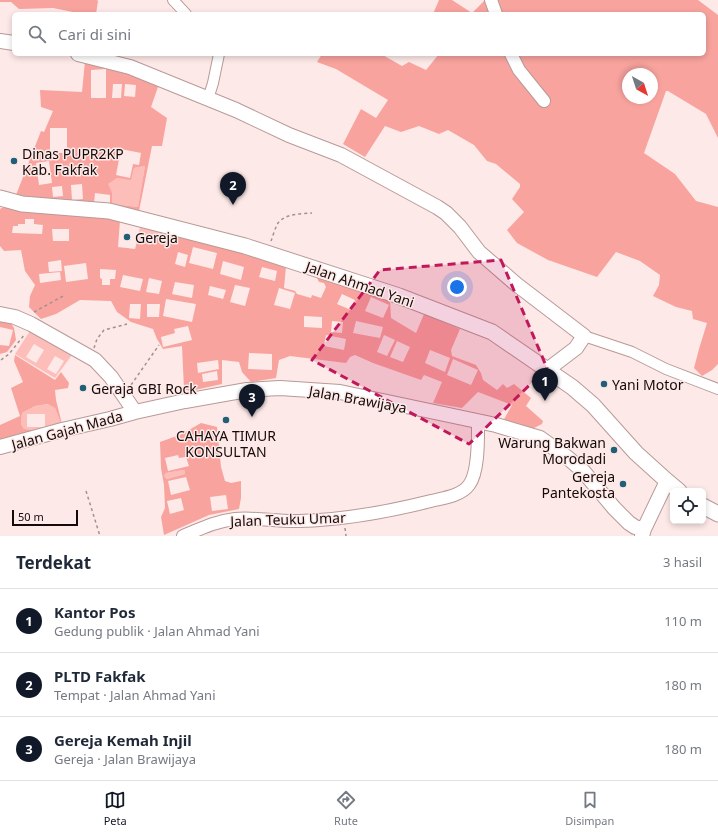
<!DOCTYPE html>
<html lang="id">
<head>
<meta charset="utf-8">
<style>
  body { margin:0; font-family:"Noto Sans",sans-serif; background:#f6f6f7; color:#1f2937 }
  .controls { position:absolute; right:12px; bottom:12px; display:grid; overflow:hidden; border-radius:6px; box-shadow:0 2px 6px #0003 }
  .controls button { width:36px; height:36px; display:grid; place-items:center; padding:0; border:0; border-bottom:1px solid #e0e1e3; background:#fff; color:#1f2937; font:20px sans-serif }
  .compass { position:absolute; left:622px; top:68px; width:36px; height:36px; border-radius:50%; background:#fff; box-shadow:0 2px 6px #0003; rotate:141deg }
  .scale { position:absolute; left:12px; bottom:10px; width:66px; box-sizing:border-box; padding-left:4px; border:2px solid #140a09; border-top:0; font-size:11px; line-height:14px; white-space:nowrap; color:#140a09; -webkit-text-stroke:3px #fde9e7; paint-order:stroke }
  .you { position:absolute; left:457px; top:287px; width:14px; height:14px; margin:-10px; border:3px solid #fff; border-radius:50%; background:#1a73e8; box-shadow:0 0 0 6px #1a73e833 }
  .badge { display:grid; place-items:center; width:26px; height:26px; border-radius:50%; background:#111827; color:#fff; font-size:13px; font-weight:700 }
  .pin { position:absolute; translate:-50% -33px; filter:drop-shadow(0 1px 2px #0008) }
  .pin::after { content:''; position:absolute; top:21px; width:14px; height:12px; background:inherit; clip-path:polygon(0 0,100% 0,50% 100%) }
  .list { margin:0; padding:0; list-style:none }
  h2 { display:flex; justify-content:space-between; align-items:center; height:52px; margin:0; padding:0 16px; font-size:17px }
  h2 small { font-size:13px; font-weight:400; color:#747a83 }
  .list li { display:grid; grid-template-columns:26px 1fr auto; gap:12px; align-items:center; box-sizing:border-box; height:64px; padding:0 16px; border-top:1px solid #e0e1e3 }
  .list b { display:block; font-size:15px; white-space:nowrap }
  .list p { margin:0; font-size:13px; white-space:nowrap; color:#747a83 }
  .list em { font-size:13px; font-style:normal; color:#747a83 }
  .icon { flex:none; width:22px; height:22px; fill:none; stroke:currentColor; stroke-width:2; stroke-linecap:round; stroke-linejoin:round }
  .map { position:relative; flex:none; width:718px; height:536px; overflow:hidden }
  .search { position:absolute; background:#fff; box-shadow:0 2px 6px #0003; left:12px; right:12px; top:12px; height:44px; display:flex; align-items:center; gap:10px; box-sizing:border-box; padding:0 14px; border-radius:6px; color:#747a83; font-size:15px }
  .sheet { height:244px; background:#fff }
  nav { display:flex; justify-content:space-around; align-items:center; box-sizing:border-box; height:56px; border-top:1px solid #e0e1e3; background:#fff; font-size:11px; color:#747a83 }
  nav a { display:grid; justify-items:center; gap:2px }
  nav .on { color:#111827 }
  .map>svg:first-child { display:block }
  .green { fill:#fdbeba; fill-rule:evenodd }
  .forest { fill:#f8a39e; fill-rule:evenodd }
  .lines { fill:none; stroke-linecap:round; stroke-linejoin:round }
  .minor-casing { stroke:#b89a98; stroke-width:12 }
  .tertiary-casing { stroke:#b89a98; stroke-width:14 }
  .secondary-casing { stroke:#b89a98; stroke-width:16 }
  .primary-casing { stroke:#b89a98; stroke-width:17 }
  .path { stroke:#a19190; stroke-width:1.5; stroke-dasharray:3 3; stroke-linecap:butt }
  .minor { stroke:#fff; stroke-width:10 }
  .tertiary { stroke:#fff; stroke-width:12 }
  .secondary { stroke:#fff; stroke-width:14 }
  .primary { stroke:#fff; stroke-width:15 }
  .marked { fill:#c2185b; fill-opacity:0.2; stroke:#c2185b; stroke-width:3; stroke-dasharray:8 5; stroke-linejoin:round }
  .poi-dot { fill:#215f76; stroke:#fde9e7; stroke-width:1.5 }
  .labels { text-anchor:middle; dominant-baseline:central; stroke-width:3; stroke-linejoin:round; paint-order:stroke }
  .poi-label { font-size:14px; fill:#140a09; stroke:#fde9e7; text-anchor:start }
  .street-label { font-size:14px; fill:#140a09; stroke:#fde9e7 }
</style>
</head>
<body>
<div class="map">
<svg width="718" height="536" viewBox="0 0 718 536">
  <rect width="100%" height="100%" fill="#fde9e7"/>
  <path class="green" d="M145 166 138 207 112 204V192L107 184 117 178 131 179 134 168Z
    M141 224 163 229 153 241 140 240 136 241Z
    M30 331 72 355 55 378 15 354ZM34 344 44 350 36 363 26 357ZM55 356 64 361 56 374 47 369Z
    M49 404 55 408 61 423 34 430 24 429 21 424 22 413 35 406ZM27 414H45V427H27Z
    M183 470 185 471V474L167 479 164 476 166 473Z"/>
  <path class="forest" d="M0 0H97L98 1 96 14H73V12L53 8 19 9 11 2H0Z
    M439 0H452L472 13 485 0H698L718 15V138L706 114 668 91H666L644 153 675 174 696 201 718 207V364L712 370 702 376 694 368 699 349 707 323 693 319 692 311 676 307 653 296 659 285 660 275 640 261 616 252 597 277 548 260 517 243 507 230 524 212 512 199 520 187V184L496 164 487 161 474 145 448 130 439 134 419 126 401 132 385 126 365 157 343 144 361 109 376 118 388 100 336 69 317 62 322 54H381L402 66 409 62 426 70 439 54H704V14H433ZM628 74H652V98H628Z
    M85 61 159 84 151 107 167 118 162 146H152L139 211 116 206 16 195 41 131 44 132 53 111 41 107 40 90 82 92ZM106 69V98H91V70ZM113 84H122L121 98H112ZM125 84 136 85 135 97 124 96ZM50 128H67V153H50ZM121 149 141 153 139 165 133 164 130 178 116 175ZM49 161 52 183 39 185 36 163ZM145 166 138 207 112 204V192L108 184 117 178 131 180 134 168ZM82 184 83 199 72 200 71 185ZM62 186 63 196 53 197 52 187ZM95 193 110 195V204L94 203Z
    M8 207C45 214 83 212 120 221L118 247 135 249 137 242 141 241 154 242 164 229 249 253 277 261 286 266 284 288 295 291 297 294 311 298 312 295 321 298 326 287 324 283 319 282 317 278 320 274 368 290 390 300 391 318 416 333 424 314 460 329 451 350 452 356 476 365 481 373 483 380 497 390 503 384 507 388 514 384 531 398 526 406 543 421 542 424 530 430 502 423 512 405 478 392 462 408 433 403 442 382 424 375 421 380 373 363 355 355 350 357 346 363 290 356 279 360 276 378 251 382 242 372 239 362 222 360V384L190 391 184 389 182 346 163 349 157 339 153 329 131 322 117 312 111 301 80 300 56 314 41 319 29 307 30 296 35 285 25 271 21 250 4 251 0 246V210L1 208ZM25 219H34V224L43 225 42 234 12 233 13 226H18V224H25ZM52 229H69V241H53ZM193 247 217 253 213 269 189 263ZM178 252 188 255 185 267 175 264ZM61 260 62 271 49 272 48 262ZM223 261 244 267 241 280 220 274ZM86 263 88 279 66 282 64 266ZM262 267 277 271 275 281 259 277ZM100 269 116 270 115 279H110V285H102V279L100 278ZM60 272 61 280 40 283 39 274ZM123 275 143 279 140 291 120 287ZM149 278 162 281 159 294 146 292ZM175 282 194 285 192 298 172 294ZM235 285 250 288 245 306 230 302ZM210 286 226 290 223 299 208 295ZM279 288 295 293 290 309 274 305ZM342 294 355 300 351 310 337 304ZM371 297 389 305 383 318 365 311ZM166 299 196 304 192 322 163 316ZM130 304H141L140 319 129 318ZM147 304H160L159 317H147ZM304 316 322 317V328L304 327ZM332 321 343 322 342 333 331 332ZM356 321 383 327 380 338 353 333ZM188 326 192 340 163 347 161 337 175 333 174 329ZM326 335 346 339 344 350 324 346ZM384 335 395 340 387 356 377 352ZM397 341 410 347 403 362 390 357ZM430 350 450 358 445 372 425 363ZM249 353 272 354V370L248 369ZM453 359 478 370 471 385 447 375ZM218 360 219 369 198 373 197 363ZM217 371 218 380 203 382 202 374Z
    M0 319 10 321 14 328 16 340 7 352 0 354V345L9 346 13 330 0 327Z
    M15 355 55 380 61 372 69 383 68 388 55 390 56 400 62 424 0 440V425L20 416 11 388 23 382 14 361ZM48 404 55 408 61 423 34 430 24 429 21 424 22 413 35 406Z
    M201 423 217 427 221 467 225 481 231 483 241 481V498L239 509 209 515 164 535 161 517 165 508 164 485 161 468 160 442 182 434ZM178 455 179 458 186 457 189 466 168 471 165 458ZM183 470 185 471V474L167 479 164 476 166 473ZM186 477 190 490 171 495 168 481ZM226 495 228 509 212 511 210 497ZM181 498 184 510 170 514 167 501Z"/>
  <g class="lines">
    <g class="minor-casing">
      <path id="minor" d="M173 0 186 14
        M208 99 213 83 219 54
        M584 336 632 352 666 369 718 389"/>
    </g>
    <g class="tertiary-casing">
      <path id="tertiary" d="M491 0 496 14
        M511 54 519 70 544 101
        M183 536C200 529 216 521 235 519 256 517 277 522 299 521 343 520 387 512 431 501 443 498 461 496 469 485 479 472 478 438 478 422"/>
    </g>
    <g class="secondary-casing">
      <path id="secondary" d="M0 41 14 43
        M78 54 130 67 236 110 289 135 341 155 437 207 446 213 460 227 479 252 516 284 584 336 576 348 547 370
        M0 314 15 317 31 324 95 360 111 377 135 412
        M0 447 62 430 110 419 135 412 185 401 247 390 280 388 340 392 496 425 540 438 568 458 583 471 614 508 629 523 635 527 644 529
        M642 536 644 529 667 481"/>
    </g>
    <g class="primary-casing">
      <path id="primary" d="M0 198 22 204 109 211 245 246 399 296 492 332 572 387 593 405 636 453 667 481 679 491
        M703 506 718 514"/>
    </g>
    <path class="path" d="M271 241C273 236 275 228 278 223 286 213 301 214 312 213
      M34 312 65 295
      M94 348 97 339 104 330 127 324
      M1 360 9 354 25 334
      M131 385 159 345
      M86 491 100 536
      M345 528 346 536"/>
    <use href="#minor" class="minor"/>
    <use href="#tertiary" class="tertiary"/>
    <use href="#secondary" class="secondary"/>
    <use href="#primary" class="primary"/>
  </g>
  <path class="marked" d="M501 260 547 368 469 444 312 360 380 270Z"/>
  <g class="poi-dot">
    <circle cx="14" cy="161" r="4"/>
    <circle cx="127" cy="237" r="4"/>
    <circle cx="604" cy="384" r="4"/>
    <circle cx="83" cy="388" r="4"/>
    <circle cx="226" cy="420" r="4"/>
    <circle cx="614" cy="450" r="4"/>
    <circle cx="623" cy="484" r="4"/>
  </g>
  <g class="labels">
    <g class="poi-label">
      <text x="22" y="153">Dinas PUPR2KP<tspan x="22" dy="16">Kab. Fakfak</tspan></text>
      <text x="135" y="237">Gereja</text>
      <text x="612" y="384">Yani Motor</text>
      <text x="91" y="388">Geraja GBI Rock</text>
      <text x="226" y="435" text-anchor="middle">CAHAYA TIMUR<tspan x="226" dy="16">KONSULTAN</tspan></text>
      <text x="606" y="442" text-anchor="end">Warung Bakwan<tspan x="606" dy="16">Morodadi</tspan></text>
      <text x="615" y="476" text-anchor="end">Gereja<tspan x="615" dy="16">Pantekosta</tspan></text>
    </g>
    <g class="street-label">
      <text transform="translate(360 284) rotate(19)">Jalan Ahmad Yani</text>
      <text transform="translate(358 399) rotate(10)">Jalan Brawijaya</text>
      <text transform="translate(67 430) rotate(-15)">Jalan Gajah Mada</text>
      <text transform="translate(288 519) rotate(-2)">Jalan Teuku Umar</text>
    </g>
  </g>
</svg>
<div class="controls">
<button><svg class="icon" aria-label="locate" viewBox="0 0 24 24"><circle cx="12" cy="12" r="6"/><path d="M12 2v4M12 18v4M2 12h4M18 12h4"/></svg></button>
</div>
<svg class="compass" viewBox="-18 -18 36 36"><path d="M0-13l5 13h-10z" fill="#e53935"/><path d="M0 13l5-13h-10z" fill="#747a83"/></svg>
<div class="scale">50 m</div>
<div class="you"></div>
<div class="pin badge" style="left:545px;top:401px">1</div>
<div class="pin badge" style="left:233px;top:205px">2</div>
<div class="pin badge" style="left:252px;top:417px">3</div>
<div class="search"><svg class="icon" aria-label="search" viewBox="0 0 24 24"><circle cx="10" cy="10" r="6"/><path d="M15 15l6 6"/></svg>Cari di sini</div>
</div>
<section class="sheet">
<h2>Terdekat<small>3 hasil</small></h2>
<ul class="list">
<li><span class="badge">1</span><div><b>Kantor Pos</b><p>Gedung publik · Jalan Ahmad Yani</p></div><em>110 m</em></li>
<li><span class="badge">2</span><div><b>PLTD Fakfak</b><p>Tempat · Jalan Ahmad Yani</p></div><em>180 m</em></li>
<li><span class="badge">3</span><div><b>Gereja Kemah Injil</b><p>Gereja · Jalan Brawijaya</p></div><em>180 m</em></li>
</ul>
</section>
<nav>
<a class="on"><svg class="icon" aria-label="map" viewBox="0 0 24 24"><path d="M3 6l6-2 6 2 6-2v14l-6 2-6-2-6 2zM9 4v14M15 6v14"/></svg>Peta</a>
<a><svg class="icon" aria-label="directions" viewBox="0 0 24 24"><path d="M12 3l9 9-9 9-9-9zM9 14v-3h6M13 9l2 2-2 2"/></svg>Rute</a>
<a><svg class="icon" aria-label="saved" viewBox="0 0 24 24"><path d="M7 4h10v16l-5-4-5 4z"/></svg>Disimpan</a>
</nav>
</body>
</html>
